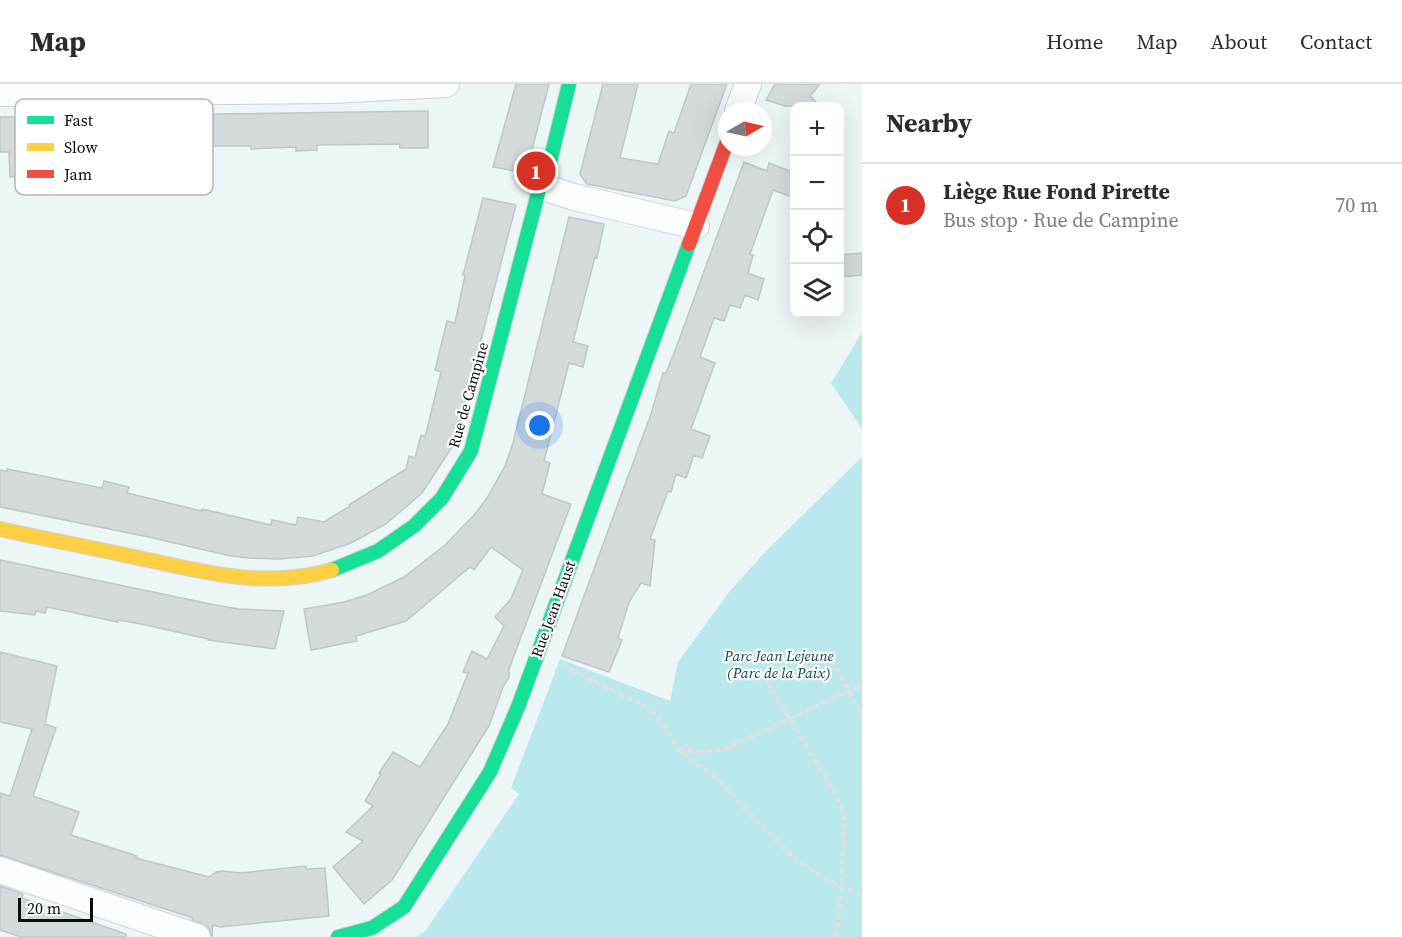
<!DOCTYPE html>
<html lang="en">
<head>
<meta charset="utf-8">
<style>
  body { margin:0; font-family:"Source Serif 4",serif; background:#f7f7f7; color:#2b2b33 }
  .controls { position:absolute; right:18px; top:18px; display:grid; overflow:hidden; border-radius:12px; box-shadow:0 6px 24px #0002 }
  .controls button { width:54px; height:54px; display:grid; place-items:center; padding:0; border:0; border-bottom:2px solid #e1e1e2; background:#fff; color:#2b2b33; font:30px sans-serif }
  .compass { position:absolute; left:718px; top:18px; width:54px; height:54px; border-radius:50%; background:#fff; box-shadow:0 6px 24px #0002; rotate:81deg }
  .scale { position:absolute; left:18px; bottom:15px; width:75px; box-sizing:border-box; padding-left:6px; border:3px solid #080e0e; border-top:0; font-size:16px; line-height:21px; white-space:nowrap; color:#080e0e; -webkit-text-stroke:4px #fff; paint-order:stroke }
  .you { position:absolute; left:540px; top:342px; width:21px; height:21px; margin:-15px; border:4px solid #fff; border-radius:50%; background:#1a73e8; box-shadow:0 0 0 9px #1a73e833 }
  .badge { display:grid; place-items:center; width:39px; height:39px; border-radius:50%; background:#d93025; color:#fff; font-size:20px; font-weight:700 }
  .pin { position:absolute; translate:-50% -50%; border:3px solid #fff; box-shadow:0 2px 6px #0006 }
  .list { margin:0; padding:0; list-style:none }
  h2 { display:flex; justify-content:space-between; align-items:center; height:78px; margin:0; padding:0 24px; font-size:26px }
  h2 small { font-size:20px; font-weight:400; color:#7c7c81 }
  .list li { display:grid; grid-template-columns:39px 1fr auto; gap:18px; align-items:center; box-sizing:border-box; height:84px; padding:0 24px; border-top:2px solid #e1e1e2 }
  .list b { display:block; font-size:22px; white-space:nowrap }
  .list p { margin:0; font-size:20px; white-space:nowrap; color:#7c7c81 }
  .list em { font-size:20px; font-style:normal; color:#7c7c81 }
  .icon { flex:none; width:33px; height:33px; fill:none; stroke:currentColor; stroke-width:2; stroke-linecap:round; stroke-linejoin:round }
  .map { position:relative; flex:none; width:862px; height:853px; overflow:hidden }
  header { display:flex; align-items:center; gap:36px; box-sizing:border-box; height:84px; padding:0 30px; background:#fff; border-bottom:2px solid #e1e1e2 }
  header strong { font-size:28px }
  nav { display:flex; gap:33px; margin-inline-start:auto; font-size:21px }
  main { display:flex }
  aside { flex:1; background:#fff }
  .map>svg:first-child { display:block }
  .green { fill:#b9e9ed }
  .building { fill:#d4dadb; stroke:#bfc6c7; stroke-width:1.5 }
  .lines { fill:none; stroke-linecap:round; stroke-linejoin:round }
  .street-casing { stroke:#cbd2d2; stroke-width:28 }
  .fast-casing { stroke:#cbd2d2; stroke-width:16 }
  .slow-casing { stroke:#cbd2d2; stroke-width:16 }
  .jam-casing { stroke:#cbd2d2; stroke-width:16 }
  .path { stroke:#dfe1e1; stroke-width:4; stroke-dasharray:6 3; stroke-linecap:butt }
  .street { stroke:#fcfefe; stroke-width:26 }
  .fast { stroke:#16e098; stroke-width:14 }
  .slow { stroke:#ffcf43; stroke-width:14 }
  .jam { stroke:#f24e42; stroke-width:14 }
  .labels { text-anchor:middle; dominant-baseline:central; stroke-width:4.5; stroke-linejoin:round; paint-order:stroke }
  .street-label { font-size:15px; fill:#080e0e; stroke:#fff }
  .park-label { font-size:15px; font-style:italic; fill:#07494e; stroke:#fff }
  .key { fill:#fff; stroke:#b5b7b7; stroke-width:1.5 }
  .key-label { font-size:16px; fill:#080e0e }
</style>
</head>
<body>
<header>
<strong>Map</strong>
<nav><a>Home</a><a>Map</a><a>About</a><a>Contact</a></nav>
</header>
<main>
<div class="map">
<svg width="862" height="853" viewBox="0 0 862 853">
  <rect width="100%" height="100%" fill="#edf6f7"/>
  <path class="green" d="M862 249V345L831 299Z
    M862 373V853H417L426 846 519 710 511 704 560 575 670 617 678 578 729 508 767 466Z"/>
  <path class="building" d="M516 0H549L526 89 493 83Z
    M603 0H638L620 74 658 80 669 47 674 49 691 0H727L686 112 675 117 587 100 580 90Z
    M775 0H820L810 12 820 22H785L766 16Z
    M428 27V64H400V60L317 61V66L296 67V63L251 65V62H191V66L34 71V92L10 93 9 68H0V33Z
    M744 78 767 87 769 79 795 89V114L773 106 750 170 753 171 748 189 764 195 758 216 745 211 740 224 730 221 724 237 714 234 700 273 715 279 691 345 710 352 702 374 694 371 686 394 676 390 671 408 668 407 650 455 655 456 650 502 641 499 629 518 618 554 622 556 609 588 562 572 651 330 663 289H666L676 264Z
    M483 114 516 121 454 360 422 409 386 440 351 459 313 472 280 475 248 474 231 472 144 452 0 423V386L7 387V385L102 404 104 397 129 403 127 409 202 427V425L271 441 272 436 296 441 298 433 324 438 350 422 349 421 406 385 409 372 415 374 421 351 425 353 441 288 435 286 447 237 455 239 465 191H463Z
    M569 133 604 140 597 174 595 173 573 258 588 262 583 283 569 279 544 377 550 379 542 410 571 420 509 585V593L503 603 489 642 392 796 364 820 333 783 363 757 346 748 373 722 365 717 381 690 379 689 393 668 420 683 448 640 468 589 463 588 472 567 487 575 504 542 495 533 511 515 523 486 491 463 474 486 470 483 406 537 356 552 357 557 311 566 304 525 344 518 367 511 404 493 445 461 475 430 487 414 505 382 513 359Z
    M862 169V191L840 193V171Z
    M0 476 215 521 239 525 284 527 275 565 208 556V555L141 540 118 536V538L47 523 45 529 36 527 35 531 0 527Z
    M0 568 57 582 45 640 56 644 33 712 79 728 71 751 137 772 136 774 209 793 216 788 222 787 241 789 306 782V785L325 784 329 832 220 843 213 841 212 852 208 843 192 836 193 834 0 771V709L10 712 32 645 0 638Z
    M0 802 23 810 22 814 126 850V853H21L0 846Z"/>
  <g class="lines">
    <g class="street-casing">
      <path id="street" d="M0 9 332 6 446 0
        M738 27 748 0
        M540 102 574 113 696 142
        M0 786 197 853"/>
    </g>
    <g class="fast-casing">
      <path id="fast" d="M332 486 378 467 414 442 442 414 471 367 540 102 547 90 569 0
        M338 853 372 844 404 823 490 688 518 623 689 160"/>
    </g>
    <g class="slow-casing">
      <path id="slow" d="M0 445C45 455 89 463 134 473 202 487 263 506 332 486"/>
    </g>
    <g class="jam-casing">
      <path id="jam" d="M689 160 727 58"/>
    </g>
    <path class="path" d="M827 568 862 631
      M562 582 645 622 659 634 678 665 722 699 745 725 796 776 838 802 862 811
      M767 598 824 691 838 717 844 733 842 804 836 853
      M679 665 706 668 727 664 862 601"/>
    <use href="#street" class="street"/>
    <use href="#fast" class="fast"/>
    <use href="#slow" class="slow"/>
    <use href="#jam" class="jam"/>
  </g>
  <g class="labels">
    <g class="street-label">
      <text transform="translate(468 311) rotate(-74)">Rue de Campine</text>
      <text transform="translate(553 525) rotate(-70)">Rue Jean Haust</text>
    </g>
    <g class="park-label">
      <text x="779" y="571">Parc Jean Lejeune<tspan x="779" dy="17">(Parc de la Paix)</tspan></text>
    </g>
  </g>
  <rect x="15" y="15" width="198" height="96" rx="9" class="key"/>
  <rect x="27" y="32" width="27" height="8" fill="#16e098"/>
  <rect x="27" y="59" width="27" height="8" fill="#ffcf43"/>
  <rect x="27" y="86" width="27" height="8" fill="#f24e42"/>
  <g class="key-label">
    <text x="64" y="42">Fast</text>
    <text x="64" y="69">Slow</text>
    <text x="64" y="96">Jam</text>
  </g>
</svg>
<div class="controls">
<button>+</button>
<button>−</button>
<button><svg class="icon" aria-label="locate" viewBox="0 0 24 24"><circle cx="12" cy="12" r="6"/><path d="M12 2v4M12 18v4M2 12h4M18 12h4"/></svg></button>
<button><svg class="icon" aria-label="layers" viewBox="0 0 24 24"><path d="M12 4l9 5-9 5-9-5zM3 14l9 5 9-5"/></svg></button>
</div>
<svg class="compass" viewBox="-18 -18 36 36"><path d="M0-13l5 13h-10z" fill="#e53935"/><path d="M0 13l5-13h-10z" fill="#7c7c81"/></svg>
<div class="scale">20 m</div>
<div class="you"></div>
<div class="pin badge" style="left:536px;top:87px">1</div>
</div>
<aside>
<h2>Nearby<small></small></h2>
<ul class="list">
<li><span class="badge">1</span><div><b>Liège Rue Fond Pirette</b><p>Bus stop · Rue de Campine</p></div><em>70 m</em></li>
</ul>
</aside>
</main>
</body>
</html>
